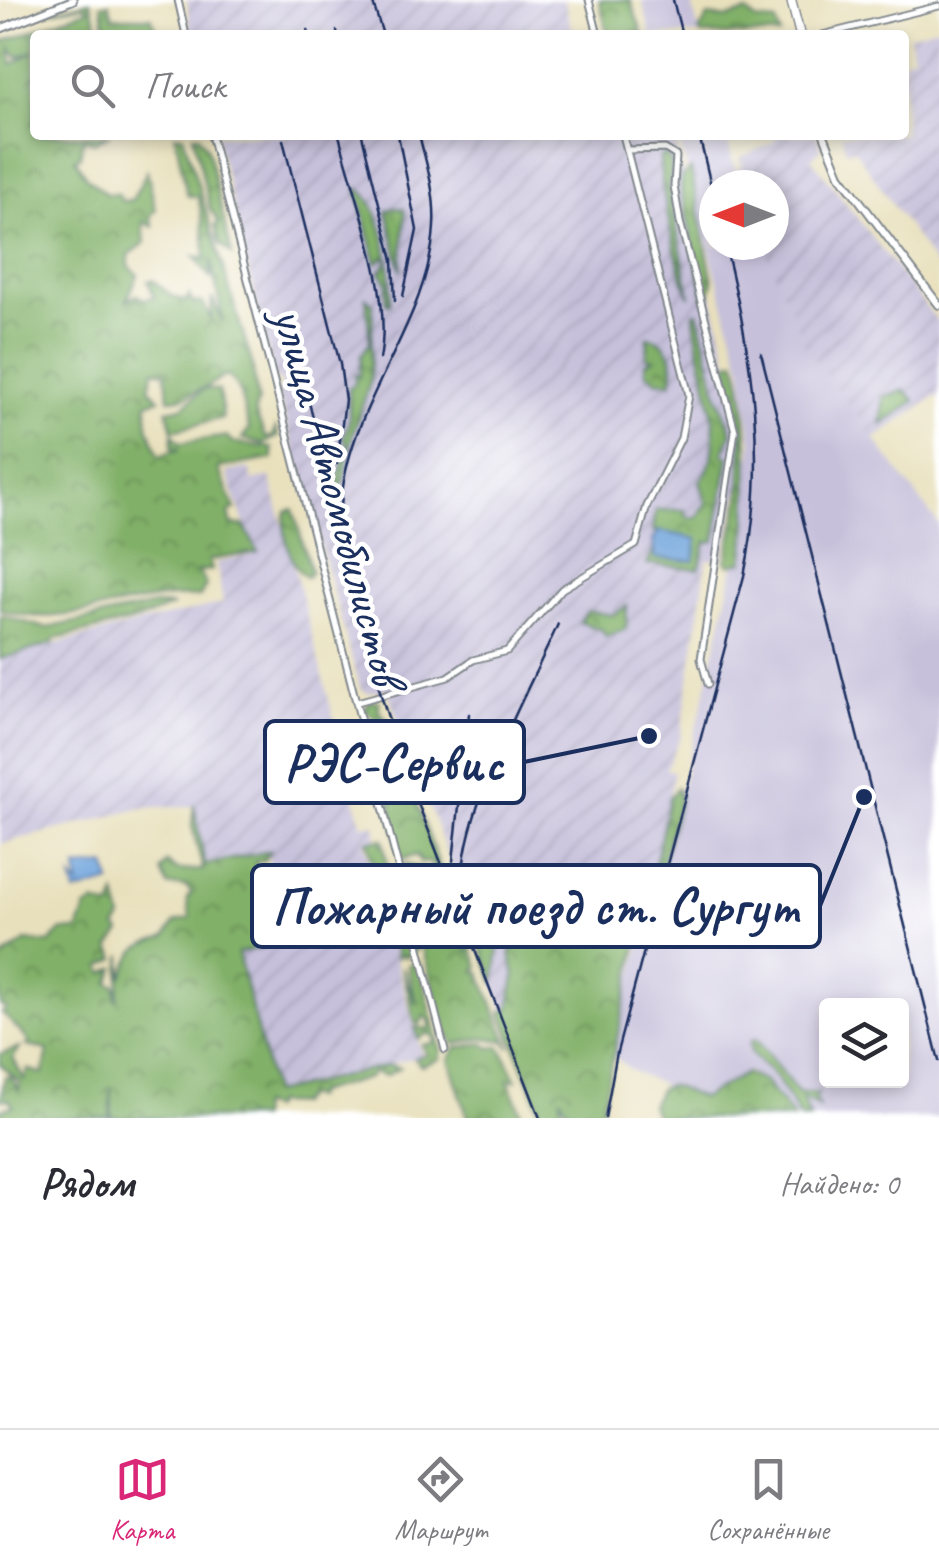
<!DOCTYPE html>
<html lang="ru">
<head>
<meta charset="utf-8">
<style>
  body { margin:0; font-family:Caveat,sans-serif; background:#f2f2f3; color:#2b2b33 }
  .controls { position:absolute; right:30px; bottom:30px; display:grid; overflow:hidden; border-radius:10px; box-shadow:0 5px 15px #0003 }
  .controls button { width:90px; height:90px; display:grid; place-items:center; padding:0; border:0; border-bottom:2px solid #e1e1e2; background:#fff; color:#2b2b33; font:50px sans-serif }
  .compass { position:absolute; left:699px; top:170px; width:90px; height:90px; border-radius:50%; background:#fff; box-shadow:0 5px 15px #0003; rotate:270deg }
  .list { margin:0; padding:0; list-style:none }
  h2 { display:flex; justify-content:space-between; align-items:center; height:130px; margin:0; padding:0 40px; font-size:42px }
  h2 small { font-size:32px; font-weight:400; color:#7c7c81 }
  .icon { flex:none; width:55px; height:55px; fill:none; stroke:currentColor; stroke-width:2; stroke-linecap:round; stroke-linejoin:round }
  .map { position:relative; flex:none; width:939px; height:1118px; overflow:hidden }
  .search { position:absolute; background:#fff; box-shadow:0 5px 15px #0003; left:30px; right:30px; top:30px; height:110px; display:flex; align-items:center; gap:25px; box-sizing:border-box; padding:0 35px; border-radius:10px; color:#7c7c81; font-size:38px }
  .sheet { height:310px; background:#fff }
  nav { display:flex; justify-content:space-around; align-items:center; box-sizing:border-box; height:140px; border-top:2px solid #e1e1e2; background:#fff; font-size:28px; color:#7c7c81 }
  nav a { display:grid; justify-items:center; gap:5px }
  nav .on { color:#db2777 }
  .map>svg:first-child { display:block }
  .industrial { fill:url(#industrial-furrows) }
  .railway { fill:#c6c0da; fill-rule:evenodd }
  .forest { fill:url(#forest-crowns); stroke:#4e7063; stroke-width:2.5 }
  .water { fill:#6fa4dc; stroke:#456a9d; stroke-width:2.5 }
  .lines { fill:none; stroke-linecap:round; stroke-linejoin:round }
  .minor-casing { stroke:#82888d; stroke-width:9 }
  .tertiary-casing { stroke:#82888d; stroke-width:10 }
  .secondary-casing { stroke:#82888d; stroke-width:11 }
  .minor { stroke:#fff; stroke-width:5 }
  .tertiary { stroke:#fff; stroke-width:6 }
  .secondary { stroke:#fff; stroke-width:8 }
  .rail { stroke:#1b2f5e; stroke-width:2.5 }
  .labels { text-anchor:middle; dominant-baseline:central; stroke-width:9; stroke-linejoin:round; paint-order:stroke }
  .street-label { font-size:50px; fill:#1b2f5e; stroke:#fff }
  .leader { fill:none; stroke:#1b2f5e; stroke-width:4 }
  .callout-dot { fill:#1b2f5e; stroke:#fff; stroke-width:4 }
  .callout { fill:#fff; stroke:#1b2f5e; stroke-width:4 }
  .callout-label { font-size:52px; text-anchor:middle; font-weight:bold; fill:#1b2f5e }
</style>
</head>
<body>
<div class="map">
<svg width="939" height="1118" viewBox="0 0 939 1118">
  <defs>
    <pattern id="industrial-furrows" width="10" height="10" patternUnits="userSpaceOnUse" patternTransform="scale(2.5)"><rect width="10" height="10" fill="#c6c0da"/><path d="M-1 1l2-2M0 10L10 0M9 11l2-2" fill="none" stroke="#aaa5be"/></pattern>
    <pattern id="forest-crowns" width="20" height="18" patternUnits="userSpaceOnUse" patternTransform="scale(2.5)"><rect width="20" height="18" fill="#81b068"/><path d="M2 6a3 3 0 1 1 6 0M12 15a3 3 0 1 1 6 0" fill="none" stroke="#699059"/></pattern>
  </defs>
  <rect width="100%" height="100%" fill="#fff"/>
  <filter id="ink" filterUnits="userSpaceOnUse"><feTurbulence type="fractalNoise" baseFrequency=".01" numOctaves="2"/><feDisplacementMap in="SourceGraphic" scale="20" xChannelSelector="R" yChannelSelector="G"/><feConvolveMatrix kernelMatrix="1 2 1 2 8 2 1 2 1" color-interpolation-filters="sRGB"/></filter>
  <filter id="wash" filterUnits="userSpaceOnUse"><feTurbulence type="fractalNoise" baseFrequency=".0048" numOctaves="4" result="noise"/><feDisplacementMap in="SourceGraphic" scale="40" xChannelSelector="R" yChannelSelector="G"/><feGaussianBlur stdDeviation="2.25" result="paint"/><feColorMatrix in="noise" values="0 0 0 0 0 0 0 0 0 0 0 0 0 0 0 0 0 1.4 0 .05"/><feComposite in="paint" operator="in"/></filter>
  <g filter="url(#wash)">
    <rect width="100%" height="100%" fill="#e8e0bc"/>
    <path class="industrial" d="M187 0H564L573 35H191Z
      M939 26V265L936 267 854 149 846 151 841 135H904V59L913 56 909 35Z
      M216 135 674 138 749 444 722 561 707 559 681 736 666 769 674 772 649 890 555 869 539 962 517 1048 387 689 368 693 360 688 277 390 283 385 274 376Z
      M777 135H817L821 150 811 158 939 323V399L936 396 874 439 820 380 752 245H774V185H731L728 173 743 167 739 158 774 142Z
      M249 468 253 481 270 476 362 825 375 824 377 839 365 840V845L422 1056 272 1094 236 951 275 942 268 851 205 863 195 806 143 808 0 844V657L223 603 216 563 255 554 226 472Z"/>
    <path class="railway" d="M642 0H691L700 35H651Z
      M678 135H726L739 185H714V245H763L807 349 939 525V1118H797L749 1071 703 1103 632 1071 612 1055 705 694 734 566 752 444 742 369ZM826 1006H902V1080H826Z"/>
    <path class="forest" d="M599 0H630L643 35H608Z
      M90 1 101 35H35V51L17 57 11 48 12 64 35 51V135H110L95 142 83 139 80 157 75 159 86 177 107 194H119L121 201 132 200 147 171 156 210 150 216 153 227 143 222 145 243 129 255V266L138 275 127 300 137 295 143 299 154 297 148 281 153 280 172 296 186 301 189 295 192 302 203 303 211 319 212 298 223 322 211 260V278L194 256 206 259C204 237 203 219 198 196H188L186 190 175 135H183L252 363 258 402 255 411 265 437 271 438 276 428 278 436 264 444 242 438 249 429 239 390 228 375C209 383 189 400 169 399L165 372 154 370 149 388 160 399 147 403 148 426 159 455 180 449 172 448 173 434 180 443 227 436 232 442 272 448 273 459 218 468 235 509 229 513 232 525H244L258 552 209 560 212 570 198 571 206 585 200 597C131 592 69 631 0 610V43L88 9 83 5 48 12Z
      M109 3 113 17H151L159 35H138L137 31 107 35 101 5Z
      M747 12 756 20 776 22 780 35H701L699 31 708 16 727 18Z
      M193 135H199L207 147 232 254 219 243 215 225 219 223 210 209Z
      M665 154 672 164 669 187 690 297C677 270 660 186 660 157Z
      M691 169 713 283 706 304 681 190V177Z
      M357 188C383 202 394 274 390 304L386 303 387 282 380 272 388 261 385 257 376 263Z
      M394 208 404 209 405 217 401 270 387 211Z
      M366 298 373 304 370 383 353 433 339 503 337 481 348 444 343 439 349 421V387L355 384V374L359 377 361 355 370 343Z
      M698 312 717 393 732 432 723 454 729 456 715 541 706 542 699 569 647 564 654 549 655 558 694 561 691 539 653 531 656 510H685L687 517 697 518 706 502 700 481C734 443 695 360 694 313Z
      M648 337C669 339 677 364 671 383L656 380 646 372V363L654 359 647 357Z
      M735 360C751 394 750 523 743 562L730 565 726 562 740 499 742 432 727 363Z
      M205 388 219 390 223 418 173 430 167 410 182 407Z
      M905 390 915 401 882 425 883 397Z
      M293 509 311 572 307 577C290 569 281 530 286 512Z
      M155 605 173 606 138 620 55 639 52 644 0 659V615L46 628Z
      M627 606 626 629 606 637 602 630 580 622 587 611 613 615Z
      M370 701H379V712L385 717 452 900 443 898 429 870 435 863 420 862 417 855 403 859 399 854 384 759 392 780 395 773 378 720 364 710Z
      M677 788 680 799 651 902 646 904 600 1118H574L561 1099 562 1110 557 1112 561 1118H543L501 1012 509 1009 515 976 510 953 518 941 516 932 524 922 540 928 545 924 556 874 569 871 572 890 574 887 589 911 603 915 612 930 606 908 613 880 641 887 649 894 669 797Z
      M194 805 205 865 270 851 263 861 255 862 260 877 276 882 274 889 284 896 278 899 290 920 284 929 291 934 309 928 325 930 334 925 344 928 238 953 273 1093 390 1065 400 1068 385 1076 373 1072 369 1078 316 1093 314 1098 306 1096 299 1104 274 1103 272 1109 260 1105 259 1118H112L111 1087 110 1118H0V1110L13 1106 9 1099 0 1100 5 1077H10L19 1089 20 1083 0 1064V1054L20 1048 13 1058 24 1079 28 1069 43 1074 48 1050 27 1046 29 1041 2 1013 6 1009 0 1006V959L26 941 49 943 62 930 78 931 86 908 95 903 111 908 116 895 122 919 116 928 121 932 110 947 116 959 101 966 104 973 115 968 109 983 115 985 117 1001 122 955V977C135 946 137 946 166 937L175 922 190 918 187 898 192 893 185 886H168L161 871 167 862 177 870H203L192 826Z
      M383 839 388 869 401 898 393 889 381 893 367 841Z
      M404 864 423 869 437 903 426 908 412 905Z
      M483 872 495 877 488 901 497 884 501 887 500 902 487 909 488 919 498 923 487 942 495 936 500 944 494 984 467 907 469 889 475 891Z
      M454 902 479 967 475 971 480 972 510 1048 505 1041 485 1038 453 1044 443 1025 416 924 424 914H441L447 910 452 919 448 922 454 923 469 953 452 911Z
      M400 918 411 920 418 949 405 958 403 954 397 958 392 933 399 931 394 919Z
      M418 961 441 1051 439 1059 421 1066 414 1058 427 1055 422 1045 434 1043 435 1038 428 1033 418 1039 415 1027 429 1029 430 1021 424 1016 420 1024 415 1023 402 966 416 1004 408 965Z
      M756 1039 798 1093H819L815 1097 819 1107 802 1097 810 1118H800L777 1079 751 1053 750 1042Z
      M483 1043 490 1048 500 1046 517 1080H508L524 1118H468L449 1060 455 1048Z
      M746 1073 765 1082 794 1118H656L651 1105 660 1089 669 1085 702 1098Z"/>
    <path class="water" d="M659 531 697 539 694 561 655 558 653 540Z
      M106 865 111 882 75 893 72 878 79 885 77 868Z"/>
  </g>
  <g filter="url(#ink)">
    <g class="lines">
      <g class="minor-casing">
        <path id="minor" d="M178 0 186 35
          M589 0 598 35
          M822 35 939 6
          M211 135 445 1050
          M627 150 665 149 676 156 674 186 680 222 735 431 701 659 708 684
          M357 702 448 677 473 660 507 651 562 589 636 545 647 506 681 438 689 395 623 135"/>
      </g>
      <g class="tertiary-casing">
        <path id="tertiary" d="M0 29 73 0
          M824 135 840 175 939 305"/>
      </g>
      <g class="secondary-casing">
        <path id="secondary" d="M791 0 800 35"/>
      </g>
      <use href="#minor" class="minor"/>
      <use href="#tertiary" class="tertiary"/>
      <use href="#secondary" class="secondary"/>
      <path class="rail" d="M372 0 383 35
        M673 0 682 35
        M308 30 309 35
        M337 31 338 35
        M339 135C356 201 393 293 380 359
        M362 135 393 260 395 301
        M398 135 417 230 403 296
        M699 135 714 198
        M283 140 340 364 345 400 337 464
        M761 353 939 1061
        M309 402 381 695 402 762 540 1118
        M341 509C344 408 429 326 434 226 436 195 427 165 419 135
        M453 861 469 714
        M464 903C450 829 527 695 558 624
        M605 1118 617 1052 744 576C768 463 753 356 725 245"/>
    </g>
  </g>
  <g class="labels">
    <g class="street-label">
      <text transform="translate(339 496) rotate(75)">улица Автомобилистов</text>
    </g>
  </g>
  <path class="leader" d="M649 736L524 762M864 797L820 906"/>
  <g class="callout-dot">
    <circle cx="649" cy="736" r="10"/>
    <circle cx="864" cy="797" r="10"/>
  </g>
  <g class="callout">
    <rect x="265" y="721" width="259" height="82" rx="10"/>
    <rect x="252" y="865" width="568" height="82" rx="10"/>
  </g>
  <g class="callout-label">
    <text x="394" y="780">РЭС-Сервис</text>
    <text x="536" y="924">Пожарный поезд ст. Сургут</text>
  </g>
</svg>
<div class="controls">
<button><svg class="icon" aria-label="layers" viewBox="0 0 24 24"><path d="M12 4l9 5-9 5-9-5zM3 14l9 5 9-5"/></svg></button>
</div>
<svg class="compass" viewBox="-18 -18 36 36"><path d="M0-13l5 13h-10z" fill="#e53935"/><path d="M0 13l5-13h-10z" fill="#7c7c81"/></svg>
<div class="search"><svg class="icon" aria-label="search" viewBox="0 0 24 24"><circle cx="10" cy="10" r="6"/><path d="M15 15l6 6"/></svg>Поиск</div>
</div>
<section class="sheet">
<h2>Рядом<small>Найдено: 0</small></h2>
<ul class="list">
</ul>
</section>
<nav>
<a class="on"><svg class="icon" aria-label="map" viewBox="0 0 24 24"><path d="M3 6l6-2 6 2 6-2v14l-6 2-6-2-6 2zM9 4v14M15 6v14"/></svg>Карта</a>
<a><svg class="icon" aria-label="directions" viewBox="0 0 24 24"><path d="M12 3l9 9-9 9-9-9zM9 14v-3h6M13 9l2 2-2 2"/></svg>Маршрут</a>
<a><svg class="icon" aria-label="saved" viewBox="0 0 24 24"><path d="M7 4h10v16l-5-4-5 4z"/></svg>Сохранённые</a>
</nav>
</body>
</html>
